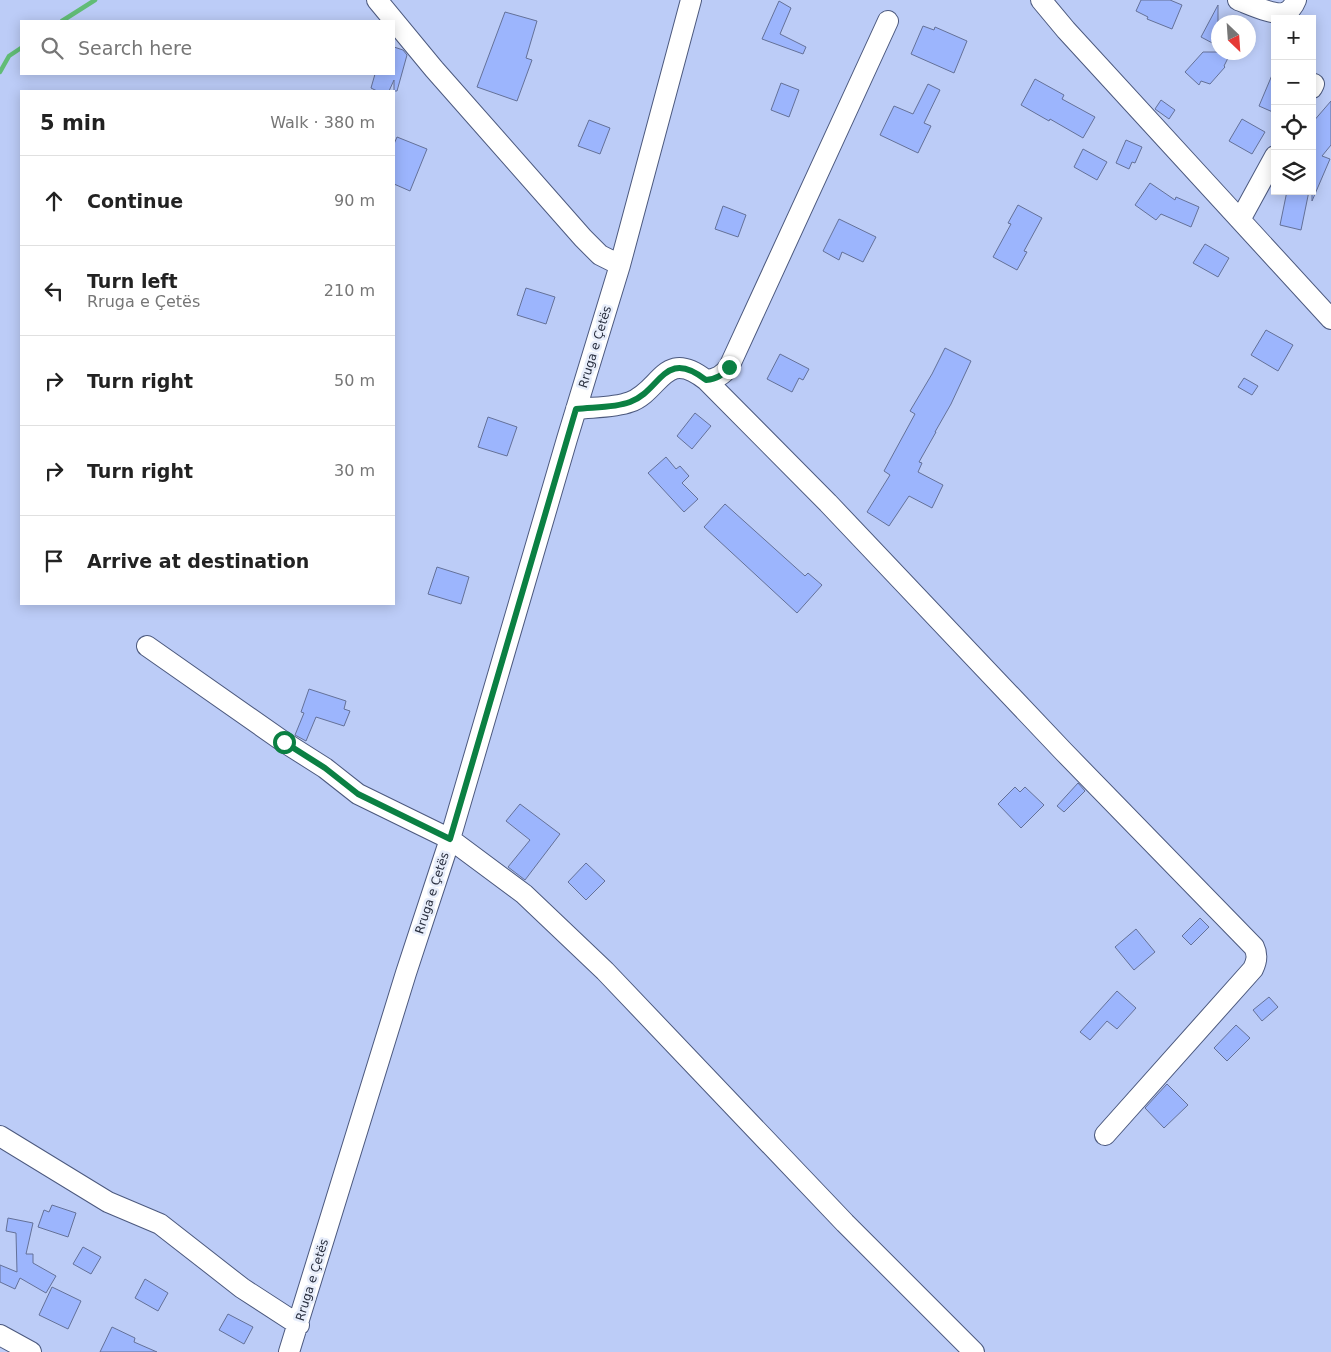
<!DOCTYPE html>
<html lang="en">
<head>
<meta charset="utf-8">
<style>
  body { margin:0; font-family:"DejaVu Sans",sans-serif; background:#f6f6f6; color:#222 }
  .controls { position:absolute; right:15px; top:15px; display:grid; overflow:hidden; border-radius:0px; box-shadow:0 2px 12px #0003 }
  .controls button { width:45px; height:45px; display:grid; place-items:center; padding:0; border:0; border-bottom:1px solid #e0e0e0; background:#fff; color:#222; font:25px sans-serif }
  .compass { position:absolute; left:1211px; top:15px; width:45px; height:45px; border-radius:50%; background:#fff; box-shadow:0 2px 12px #0003; rotate:155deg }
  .stop { position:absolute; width:15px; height:15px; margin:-11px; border:4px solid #0b8043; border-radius:50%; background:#fff }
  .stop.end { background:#0b8043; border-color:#fff; box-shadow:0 1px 5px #0008 }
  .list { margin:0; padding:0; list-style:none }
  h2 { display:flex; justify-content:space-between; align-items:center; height:65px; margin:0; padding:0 20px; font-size:21px }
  h2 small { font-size:16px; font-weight:400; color:#767676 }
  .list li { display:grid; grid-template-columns:32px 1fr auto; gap:15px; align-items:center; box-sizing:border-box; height:90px; padding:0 20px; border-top:1px solid #e0e0e0 }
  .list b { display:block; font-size:19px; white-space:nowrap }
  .list p { margin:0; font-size:16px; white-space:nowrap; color:#767676 }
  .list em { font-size:16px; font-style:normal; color:#767676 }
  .icon { flex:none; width:28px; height:28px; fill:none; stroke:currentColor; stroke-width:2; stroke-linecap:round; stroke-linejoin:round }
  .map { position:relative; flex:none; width:1331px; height:1352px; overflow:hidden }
  .search { position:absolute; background:#fff; box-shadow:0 2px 12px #0003; left:20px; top:20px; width:375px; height:55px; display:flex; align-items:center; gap:12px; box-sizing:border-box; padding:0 18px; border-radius:0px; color:#767676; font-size:19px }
  .panel { position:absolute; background:#fff; box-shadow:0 2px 12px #0003; left:20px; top:90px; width:375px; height:515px; border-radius:0px }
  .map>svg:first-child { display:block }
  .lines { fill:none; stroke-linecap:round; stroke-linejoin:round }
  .stream { stroke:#61bc76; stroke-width:4.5 }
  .building { fill:#9cb5fd; stroke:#647198 }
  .minor-casing { stroke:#4c597e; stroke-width:22 }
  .minor { stroke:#fff; stroke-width:20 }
  .route { stroke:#0b8043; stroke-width:6 }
  .labels { text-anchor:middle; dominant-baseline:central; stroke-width:5; stroke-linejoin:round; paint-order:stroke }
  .street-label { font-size:12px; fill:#282e3e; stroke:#e8eefb }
</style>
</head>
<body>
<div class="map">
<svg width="1331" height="1352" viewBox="0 0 1331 1352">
  <rect width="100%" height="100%" fill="#bcccf7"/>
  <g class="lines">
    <path class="stream" d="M62 21 95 0
      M0 72 9 56 21 48"/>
  </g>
  <path class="building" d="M1141 0H1170L1182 5 1172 29 1147 19 1148 17 1136 11Z
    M779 1 791 8 780 34 806 47 803 54 762 39Z
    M1218 5V46L1201 37Z
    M505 12 537 21 526 58 532 60 517 101 477 87Z
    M923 26 934 30 935 27 967 41 954 73 911 54Z
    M394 47 403 50 407 55 397 91H394V80L389 91H377L371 88 375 74H394Z
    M1203 52H1231L1224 66 1225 67 1210 84 1201 81 1199 85 1185 72Z
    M1275 68V113L1259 106Z
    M1035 79 1064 95 1062 99 1095 117 1083 138 1050 119 1049 121 1021 105Z
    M781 83 799 90 789 117 771 110Z
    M928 84 940 90 924 123 931 126 918 153 880 135 894 106 913 114Z
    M1161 100 1175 110 1169 119 1155 109Z
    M1331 101V145L1322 156 1330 159 1312 201V123Z
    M1242 119 1265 132 1252 154 1229 141Z
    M589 120 610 128 600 154 578 146Z
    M397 137 427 149 410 191 394 184V144Z
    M1126 140 1142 147 1135 163 1132 162 1129 169 1116 163Z
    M1083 149 1107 162 1097 180 1074 167Z
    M1150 183 1175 200 1176 197 1199 207 1191 227 1161 214 1156 220 1135 205Z
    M1287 191H1309L1301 230 1280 225Z
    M1018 205 1042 218 1024 251 1027 252 1017 270 993 257 1011 224 1008 223Z
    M723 206 746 215 738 237 715 229Z
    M839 219 876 237 863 262 842 252 839 260 823 251Z
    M1205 244 1229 258 1218 277 1193 263Z
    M526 288 555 297 546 324 517 315Z
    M1266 330 1293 345 1278 371 1251 355Z
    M945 348 971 361 951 404 935 432H936L919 462 922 463 918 472 943 485 932 508 909 496 889 526 867 512 890 475 884 471 915 414 910 411 932 374Z
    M780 354 809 369 803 380 799 378 792 392 767 379Z
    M1244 378 1258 386 1252 395 1238 387Z
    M695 413 711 426 692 449 677 436Z
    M488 417 517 427 507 456 478 447Z
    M666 457 676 469 680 466 689 476 682 483 698 499 684 512 648 473Z
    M725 504 805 576 808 573 822 585 797 613 704 527Z
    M437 567 469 577 461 604 428 594Z
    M309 689 346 701 344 709 350 711 344 726 316 717 306 741 295 735 304 713 301 712Z
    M1078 783 1085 791 1064 812 1057 806Z
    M1015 787 1020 792 1025 787 1044 805 1021 828 998 804Z
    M520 804 560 834 525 880 508 867 530 840 506 821Z
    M586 863 605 881 586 900 568 882Z
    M1200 918 1209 927 1191 945 1182 936Z
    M1136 929 1155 952 1134 970 1115 947Z
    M1117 991 1136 1008 1117 1029 1107 1021 1090 1040 1080 1032Z
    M1269 997 1278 1007 1262 1021 1253 1010Z
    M1236 1025 1250 1038 1227 1061 1214 1048Z
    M1167 1084 1188 1105 1164 1128 1145 1108Z
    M52 1205 76 1213 68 1237 38 1227 44 1210 49 1212Z
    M8 1218 33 1223 26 1254H33V1263L56 1276 46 1293 20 1278 15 1289 0 1282V1265L17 1272 16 1233 6 1231Z
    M83 1247 101 1257 91 1274 73 1264Z
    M145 1279 168 1293 158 1311 135 1298Z
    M52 1287 81 1301 68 1329 39 1315Z
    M228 1314 253 1327 244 1344 219 1330Z
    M112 1327 135 1338 134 1342 157 1352H100Z"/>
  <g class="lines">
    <g class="minor-casing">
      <path id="minor" d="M377 0 434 69 583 238 600 255 620 265
        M1041 0 1066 30 1331 319
        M1238 0C1249 4 1276 17 1286 12 1291 10 1294 5 1296 0
        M1312 88 1314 84
        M1240 220 1275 156
        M706 380C717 379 723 375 729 367L888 21
        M576 409C593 407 614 408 630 402 661 391 664 347 706 380L828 503 1064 752 1254 947C1258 955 1257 961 1253 969L1105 1135
        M147 646 284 742 325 768 358 794 450 839 524 894 605 971 845 1223 974 1352
        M0 1136 108 1202 160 1224 242 1288 299 1325
        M0 1335 31 1352
        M289 1352 406 973 450 839 567 439 620 265 691 0"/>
    </g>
    <use href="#minor" class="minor"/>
  </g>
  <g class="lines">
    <path class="route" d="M284 742 325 768 358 794 450 839 576 409C593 407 614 408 630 402 661 391 664 347 706 380 717 379 723 375 729 367"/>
  </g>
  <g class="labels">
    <g class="street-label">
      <text transform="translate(595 347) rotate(-73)">Rruga e Çetës</text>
      <text transform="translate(432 893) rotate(-72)">Rruga e Çetës</text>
      <text transform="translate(312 1280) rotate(-73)">Rruga e Çetës</text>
    </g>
  </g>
</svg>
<div class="controls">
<button>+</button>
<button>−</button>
<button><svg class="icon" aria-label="locate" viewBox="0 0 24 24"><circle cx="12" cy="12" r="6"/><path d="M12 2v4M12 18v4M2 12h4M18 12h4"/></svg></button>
<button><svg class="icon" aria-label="layers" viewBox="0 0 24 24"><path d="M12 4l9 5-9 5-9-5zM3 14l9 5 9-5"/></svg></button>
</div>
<svg class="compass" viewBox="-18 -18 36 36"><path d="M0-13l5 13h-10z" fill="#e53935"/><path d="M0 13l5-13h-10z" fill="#767676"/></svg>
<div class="stop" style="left:284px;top:742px"></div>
<div class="stop end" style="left:729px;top:367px"></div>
<div class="search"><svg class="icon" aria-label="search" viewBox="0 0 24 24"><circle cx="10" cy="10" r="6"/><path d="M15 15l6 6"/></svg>Search here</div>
<section class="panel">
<h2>5 min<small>Walk · 380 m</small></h2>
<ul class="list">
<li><svg class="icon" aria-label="ahead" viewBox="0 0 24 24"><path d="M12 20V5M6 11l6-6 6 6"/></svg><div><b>Continue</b></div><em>90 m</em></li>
<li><svg class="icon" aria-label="left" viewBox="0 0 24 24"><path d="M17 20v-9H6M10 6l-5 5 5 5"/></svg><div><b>Turn left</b><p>Rruga e Çetës</p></div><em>210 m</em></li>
<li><svg class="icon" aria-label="right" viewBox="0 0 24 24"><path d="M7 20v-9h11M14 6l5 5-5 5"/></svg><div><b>Turn right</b></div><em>50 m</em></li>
<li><svg class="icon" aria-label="right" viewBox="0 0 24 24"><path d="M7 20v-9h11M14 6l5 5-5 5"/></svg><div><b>Turn right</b></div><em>30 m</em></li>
<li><svg class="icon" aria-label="arrive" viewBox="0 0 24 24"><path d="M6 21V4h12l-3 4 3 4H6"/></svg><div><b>Arrive at destination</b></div></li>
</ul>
</section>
</div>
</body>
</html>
